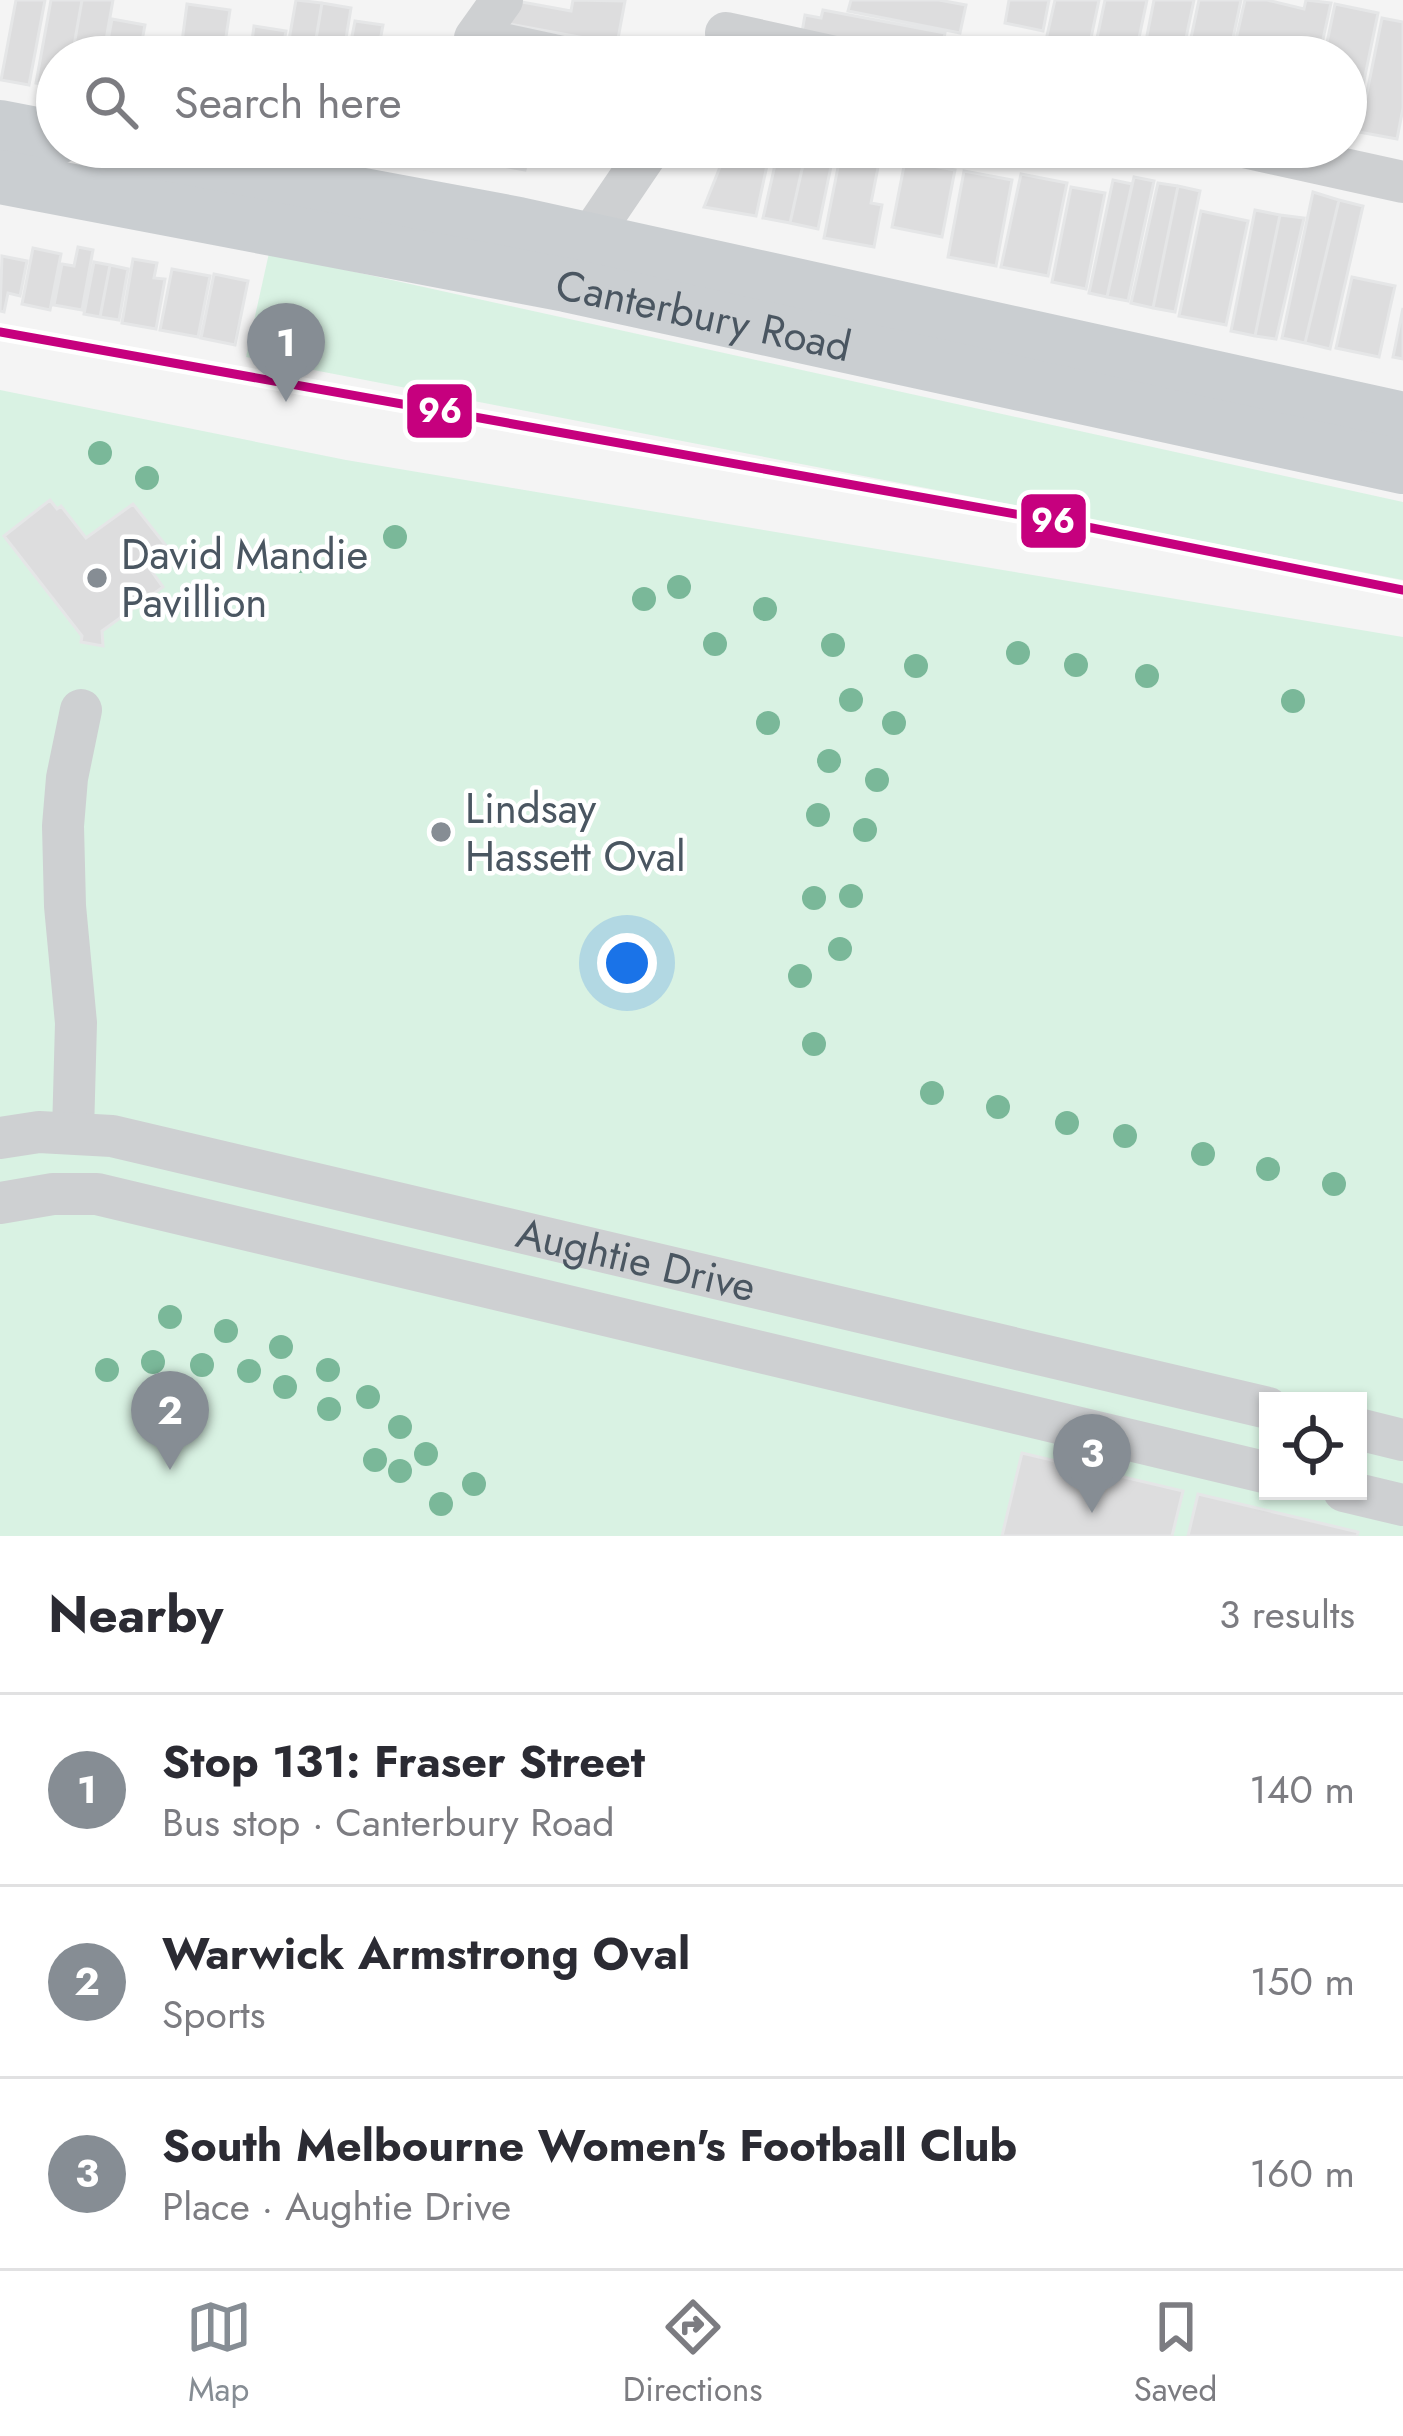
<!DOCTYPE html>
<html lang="en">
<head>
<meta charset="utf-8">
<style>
  body { margin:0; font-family:Jost,sans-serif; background:#f7f7f7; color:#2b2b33 }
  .controls { position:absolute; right:36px; bottom:36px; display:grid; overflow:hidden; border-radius:0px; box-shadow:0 3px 9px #0004 }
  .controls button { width:108px; height:108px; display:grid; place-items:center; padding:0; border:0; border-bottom:3px solid #e1e1e2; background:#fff; color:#2b2b33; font:60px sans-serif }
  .you { position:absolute; left:627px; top:963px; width:42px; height:42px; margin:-30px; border:9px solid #fff; border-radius:50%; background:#1a73e8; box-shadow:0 0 0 18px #1a73e833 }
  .badge { display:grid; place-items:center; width:78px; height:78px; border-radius:50%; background:#868d94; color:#fff; font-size:39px; font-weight:700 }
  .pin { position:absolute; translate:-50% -99px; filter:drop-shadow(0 3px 6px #0008) }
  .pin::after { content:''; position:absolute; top:63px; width:42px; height:36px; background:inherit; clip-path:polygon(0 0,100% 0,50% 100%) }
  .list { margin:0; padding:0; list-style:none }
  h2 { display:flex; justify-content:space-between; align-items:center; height:156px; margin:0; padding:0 48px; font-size:51px }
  h2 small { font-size:39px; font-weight:400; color:#7c7c81 }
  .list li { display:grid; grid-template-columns:78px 1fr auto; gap:36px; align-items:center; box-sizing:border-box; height:192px; padding:0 48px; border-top:3px solid #e1e1e2 }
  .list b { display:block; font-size:45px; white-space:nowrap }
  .list p { margin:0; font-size:39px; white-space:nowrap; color:#7c7c81 }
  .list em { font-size:39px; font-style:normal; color:#7c7c81 }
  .icon { flex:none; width:66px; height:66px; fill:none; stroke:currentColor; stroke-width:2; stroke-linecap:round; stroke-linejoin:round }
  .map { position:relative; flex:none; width:1403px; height:1536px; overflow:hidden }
  .search { position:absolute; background:#fff; box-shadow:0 3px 9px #0004; left:36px; right:36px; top:36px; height:132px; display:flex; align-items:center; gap:30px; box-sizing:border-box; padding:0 42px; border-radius:66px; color:#7c7c81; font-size:45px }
  .sheet { height:732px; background:#fff }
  nav { display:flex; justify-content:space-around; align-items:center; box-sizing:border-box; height:168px; border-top:3px solid #e1e1e2; background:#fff; font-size:33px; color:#7c7c81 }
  nav a { display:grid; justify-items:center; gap:6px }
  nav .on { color:#868d94 }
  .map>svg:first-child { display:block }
  .green { fill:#d9f2e3; fill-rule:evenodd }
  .building { fill:#ddddde; stroke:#e5e6e7; stroke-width:3 }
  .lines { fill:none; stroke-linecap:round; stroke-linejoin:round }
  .minor { stroke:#ced0d2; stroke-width:42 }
  .major { stroke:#caced1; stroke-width:54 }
  .tram-1-casing { stroke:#fff; stroke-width:18 }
  .tram-1 { stroke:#c6007e; stroke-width:9 }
  .tree { fill:#7ab899 }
  .poi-dot { fill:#868d94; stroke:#fff; stroke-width:4.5 }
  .labels { text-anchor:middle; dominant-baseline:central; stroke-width:9; stroke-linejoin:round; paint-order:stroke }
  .street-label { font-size:42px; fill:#4a5661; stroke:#fff }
  .poi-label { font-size:42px; fill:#4a5661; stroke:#fff; text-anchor:start }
  .line-badge { stroke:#fff; stroke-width:4.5 }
  .badge-label { font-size:33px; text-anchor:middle; font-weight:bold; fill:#fff }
</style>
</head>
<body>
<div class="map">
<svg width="1403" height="1536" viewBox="0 0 1403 1536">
  <rect width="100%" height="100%" fill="#f4f4f4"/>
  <path class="green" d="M269 253 1403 502V580L246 357Z
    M0 390 346 460 1403 637V1536H0ZM1268 1401H1358V1491H1268Z"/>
  <path class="building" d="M16 0H45L29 85 1 80Z
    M51 0H82L72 57H57V87L36 83Z
    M82 0H113L103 57H72Z
    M296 0 322 3 313 57H286Z
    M511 0 571 11 573 0 625 1 617 44 498 22Z
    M851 0H939L966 5 960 33 848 11Z
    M1009 0H1049L1043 31 1005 23Z
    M1055 0H1099L1087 57 1044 49Z
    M1105 0H1147L1136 52 1125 50 1123 57H1093Z
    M1154 0H1194L1182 57 1143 56Z
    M1199 0H1241L1229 57H1187Z
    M1245 0H1267L1304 9 1306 0 1331 3 1319 57H1232Z
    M322 3 351 8 343 57H313Z
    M187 4 230 10 223 57H180Z
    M1335 4 1378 13 1359 105 1346 102V57H1324Z
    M823 10 945 33 941 57H842L799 49 805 15 821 18Z
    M1382 18 1403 22V108L1397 139 1359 132Z
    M112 19 145 25 139 57H105Z
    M355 21 383 25 377 57H348Z
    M254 26 286 31 281 57H229L232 38 252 41Z
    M383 47 418 53V57H381Z
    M451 147H485L482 162 449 155Z
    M489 147H530L525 170 486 163Z
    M533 147H572L568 164 531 156Z
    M728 147H771L756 216 704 207Z
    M779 147H807L790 223 763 218Z
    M807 147H835L818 229 790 223Z
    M842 147H882L871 203 882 205 874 247 824 238Z
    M905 161 955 170 942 237 892 227Z
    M964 171 1012 180 996 266 948 257Z
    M1021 174 1067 183 1048 276 1001 267Z
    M1134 177 1154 181 1128 301 1107 297Z
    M1113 180 1132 184 1107 297 1089 293Z
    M1158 183 1178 186 1153 308 1131 303Z
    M1178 186 1200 191 1175 312 1153 308Z
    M1071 187 1105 193 1086 289 1052 282Z
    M1313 192 1339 200 1305 343 1282 338Z
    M1339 200 1363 206 1330 349 1305 343Z
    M1255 210 1280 215 1255 336 1231 331Z
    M1201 211 1248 221 1226 325 1179 316Z
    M1280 215 1304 218 1276 339 1255 336Z
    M78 247 93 250 82 310 54 305 62 264 74 266Z
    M33 248 61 254 50 310 22 304Z
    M2 256 27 261 20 296 8 293 4 312 0 311Z
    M133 259 157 263 154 278 165 279 156 329 122 323Z
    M94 262 110 265 100 317 84 314Z
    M110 265 128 269 119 320 100 317Z
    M172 269 210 276 198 337 160 330Z
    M214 274 248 281 235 345 201 338Z
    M1352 277 1395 286 1379 357 1336 348Z
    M1403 308V359L1393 357Z
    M50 500 57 509 61 506 86 538 133 504 171 552 150 569 163 587 102 631 103 646 81 642 82 636 4 536Z
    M1022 1453 1183 1491 1172 1536H1002Z
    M1198 1494 1358 1532 1357 1536H1188Z"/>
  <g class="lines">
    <g class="minor">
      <path d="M502 0 475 38 563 57"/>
      <path d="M726 33 835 57"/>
      <path d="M1244 147 1403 182"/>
      <path d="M577 262 588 240 651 147"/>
      <path d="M73 1132 76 1023 65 906 63 826 67 778 81 710"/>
      <path id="s1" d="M0 1138 39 1132 112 1136 1268 1408"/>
      <path d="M0 1203 53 1194H97L1268 1473"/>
      <path d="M1358 1429 1403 1440"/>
      <path d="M1344 1491 1403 1505"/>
    </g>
    <g class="major">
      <path d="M0 127 57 138"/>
      <path d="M106 147 519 224 1403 419"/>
      <path id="s2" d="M0 177 566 285 1403 467"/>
    </g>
    <g class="tram-1-casing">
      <path id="tram-1" d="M0 332 1082 526 1403 590"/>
    </g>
    <use href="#tram-1" class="tram-1"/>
  </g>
  <g class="tree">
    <circle cx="100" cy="453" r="12"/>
    <circle cx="147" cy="478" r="12"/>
    <circle cx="395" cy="537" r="12"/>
    <circle cx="299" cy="561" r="12"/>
    <circle cx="679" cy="587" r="12"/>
    <circle cx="644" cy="599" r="12"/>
    <circle cx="765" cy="609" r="12"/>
    <circle cx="715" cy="644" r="12"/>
    <circle cx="833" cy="645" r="12"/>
    <circle cx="1018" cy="653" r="12"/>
    <circle cx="1076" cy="665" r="12"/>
    <circle cx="916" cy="666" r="12"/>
    <circle cx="1147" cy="676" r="12"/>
    <circle cx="851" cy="700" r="12"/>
    <circle cx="1293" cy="701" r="12"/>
    <circle cx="768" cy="723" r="12"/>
    <circle cx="894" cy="723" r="12"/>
    <circle cx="829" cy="761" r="12"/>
    <circle cx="877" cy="780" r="12"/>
    <circle cx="818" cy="815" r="12"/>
    <circle cx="865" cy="830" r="12"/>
    <circle cx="851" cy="896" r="12"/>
    <circle cx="814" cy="898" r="12"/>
    <circle cx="840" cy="949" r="12"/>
    <circle cx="800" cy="976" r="12"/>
    <circle cx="814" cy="1044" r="12"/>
    <circle cx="932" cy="1093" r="12"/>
    <circle cx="998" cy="1107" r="12"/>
    <circle cx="1067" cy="1123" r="12"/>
    <circle cx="1125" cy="1136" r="12"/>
    <circle cx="1203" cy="1154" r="12"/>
    <circle cx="1268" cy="1169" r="12"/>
    <circle cx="1334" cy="1184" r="12"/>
    <circle cx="170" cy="1317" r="12"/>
    <circle cx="226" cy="1331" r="12"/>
    <circle cx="281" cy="1347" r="12"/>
    <circle cx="153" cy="1362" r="12"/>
    <circle cx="202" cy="1365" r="12"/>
    <circle cx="107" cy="1370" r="12"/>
    <circle cx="328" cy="1370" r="12"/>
    <circle cx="249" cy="1371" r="12"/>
    <circle cx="285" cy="1387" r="12"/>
    <circle cx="368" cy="1397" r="12"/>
    <circle cx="329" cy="1409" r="12"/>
    <circle cx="400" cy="1427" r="12"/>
    <circle cx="426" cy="1454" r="12"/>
    <circle cx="375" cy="1460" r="12"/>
    <circle cx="400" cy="1471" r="12"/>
    <circle cx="474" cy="1484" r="12"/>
    <circle cx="441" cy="1504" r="12"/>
  </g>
  <g class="poi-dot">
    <circle cx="97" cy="578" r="12"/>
    <circle cx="441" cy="832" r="12"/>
  </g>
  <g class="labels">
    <g class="street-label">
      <text stroke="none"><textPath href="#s2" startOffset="717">Canterbury Road</textPath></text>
      <text stroke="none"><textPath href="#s1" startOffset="651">Aughtie Drive</textPath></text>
    </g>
    <g class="poi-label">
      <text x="121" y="554">David Mandie<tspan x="121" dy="48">Pavillion</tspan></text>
      <text x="465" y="808">Lindsay<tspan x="465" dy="48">Hassett Oval</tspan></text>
    </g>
  </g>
  <g class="line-badge">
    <rect x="405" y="382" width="69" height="58" rx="12" fill="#c6007e"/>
    <rect x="1019" y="492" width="69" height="58" rx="12" fill="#c6007e"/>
  </g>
  <g class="badge-label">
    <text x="440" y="422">96</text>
    <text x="1053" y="532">96</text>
  </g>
</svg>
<div class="controls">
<button><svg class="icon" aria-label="locate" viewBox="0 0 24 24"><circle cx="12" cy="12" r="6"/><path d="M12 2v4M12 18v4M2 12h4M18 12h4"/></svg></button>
</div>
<div class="you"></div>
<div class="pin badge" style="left:286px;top:402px">1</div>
<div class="pin badge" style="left:170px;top:1470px">2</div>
<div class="pin badge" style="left:1092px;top:1513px">3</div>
<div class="search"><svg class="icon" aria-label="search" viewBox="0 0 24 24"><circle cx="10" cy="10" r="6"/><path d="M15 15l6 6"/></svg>Search here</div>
</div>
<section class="sheet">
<h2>Nearby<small>3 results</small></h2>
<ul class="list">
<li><span class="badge">1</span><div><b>Stop 131: Fraser Street</b><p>Bus stop · Canterbury Road</p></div><em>140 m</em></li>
<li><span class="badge">2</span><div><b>Warwick Armstrong Oval</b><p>Sports</p></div><em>150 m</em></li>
<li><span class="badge">3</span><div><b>South Melbourne Women's Football Club</b><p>Place · Aughtie Drive</p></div><em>160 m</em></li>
</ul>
</section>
<nav>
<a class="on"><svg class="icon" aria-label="map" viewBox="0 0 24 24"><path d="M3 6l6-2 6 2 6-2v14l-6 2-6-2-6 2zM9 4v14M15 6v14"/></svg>Map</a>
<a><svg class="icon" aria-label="directions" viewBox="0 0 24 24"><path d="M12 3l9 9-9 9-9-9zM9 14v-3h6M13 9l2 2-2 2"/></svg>Directions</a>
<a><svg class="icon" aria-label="saved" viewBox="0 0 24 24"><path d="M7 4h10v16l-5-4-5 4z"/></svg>Saved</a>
</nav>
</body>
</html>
